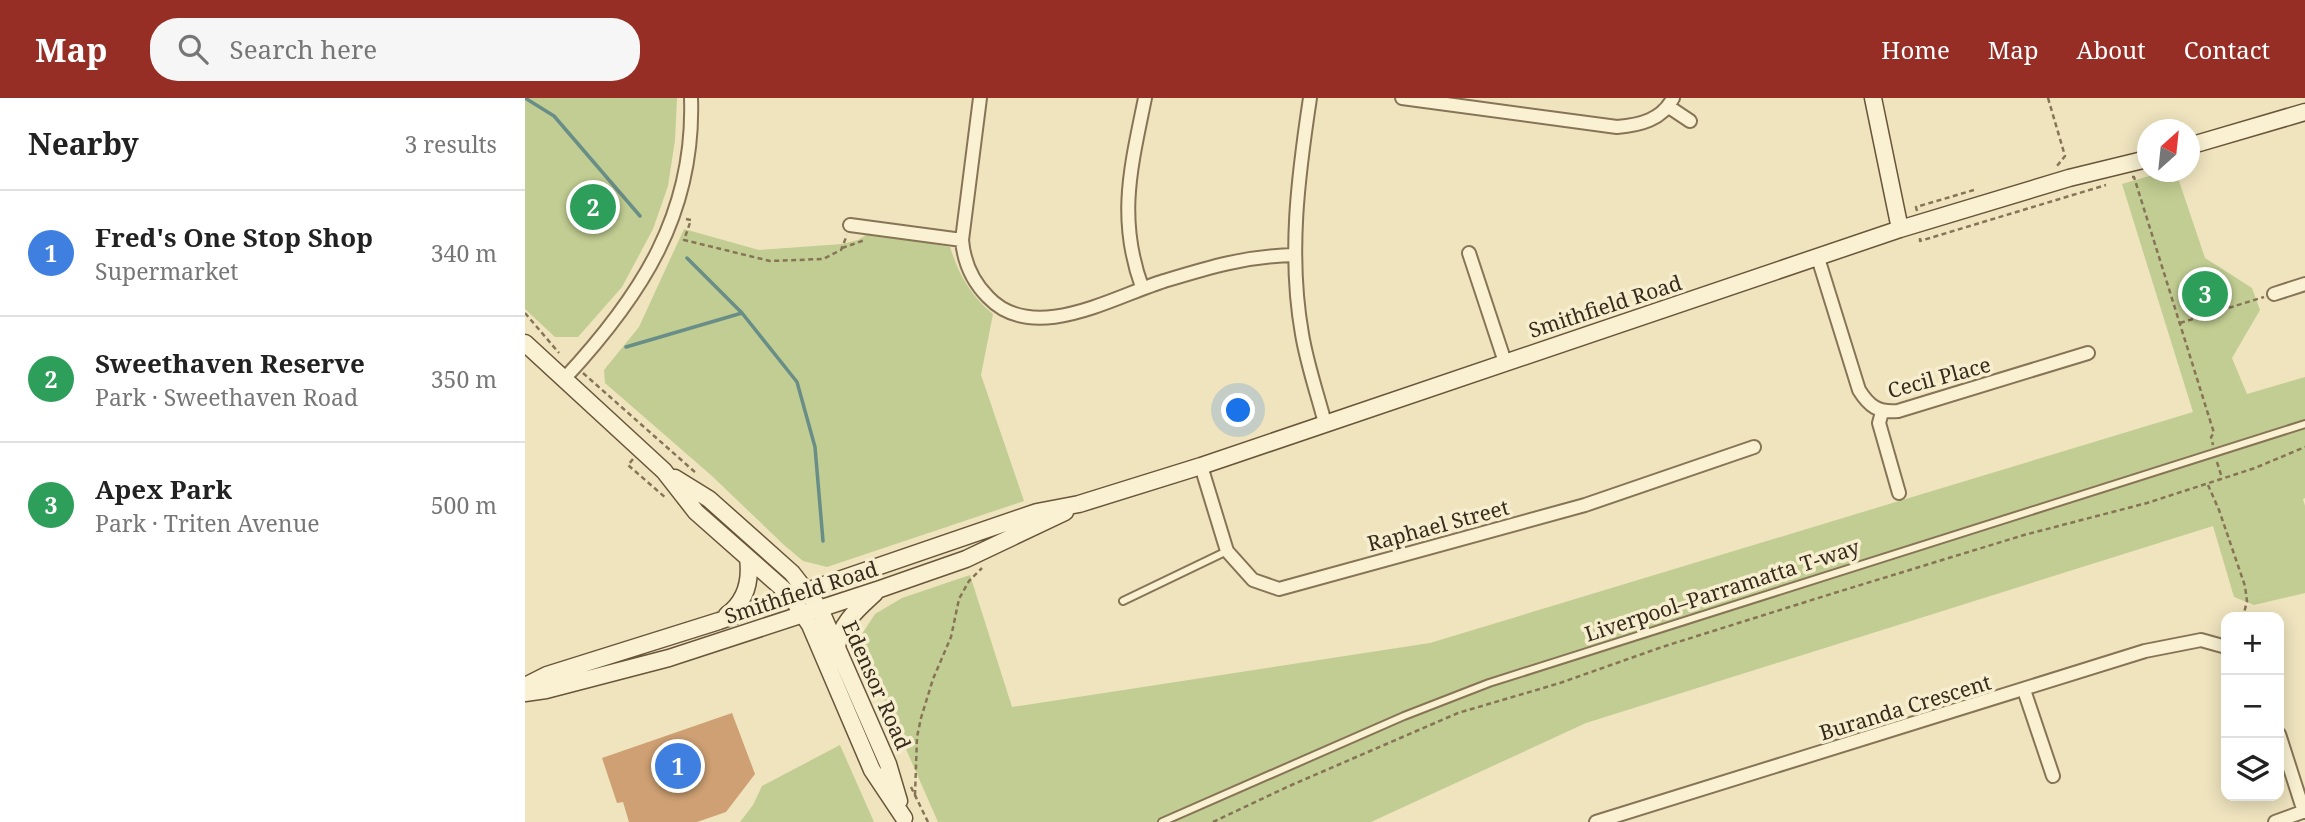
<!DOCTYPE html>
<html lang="en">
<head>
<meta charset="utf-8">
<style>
  body { margin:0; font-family:"Noto Serif",serif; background:#f6f6f6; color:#222 }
  .controls { position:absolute; right:21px; bottom:21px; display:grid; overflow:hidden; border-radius:14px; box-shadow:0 4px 18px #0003 }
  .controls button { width:63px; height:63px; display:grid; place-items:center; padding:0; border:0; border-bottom:2px solid #e0e0e0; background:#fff; color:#222; font:35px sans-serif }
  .compass { position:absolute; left:1612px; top:21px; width:63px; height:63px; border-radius:50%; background:#fff; box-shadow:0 4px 18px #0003; rotate:27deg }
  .you { position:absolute; left:714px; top:313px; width:24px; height:24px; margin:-18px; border:5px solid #fff; border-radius:50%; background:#1a73e8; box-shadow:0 0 0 10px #1a73e833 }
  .badge { display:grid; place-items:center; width:46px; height:46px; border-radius:50%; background:#972e25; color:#fff; font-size:23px; font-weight:700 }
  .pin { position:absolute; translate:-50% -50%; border:4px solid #fff; box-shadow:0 2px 7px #0006 }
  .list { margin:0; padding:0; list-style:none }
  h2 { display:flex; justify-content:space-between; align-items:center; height:91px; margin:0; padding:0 28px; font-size:30px }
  h2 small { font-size:23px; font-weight:400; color:#767676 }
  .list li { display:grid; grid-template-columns:46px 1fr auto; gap:21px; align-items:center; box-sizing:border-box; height:126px; padding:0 28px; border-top:2px solid #e0e0e0 }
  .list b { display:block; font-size:26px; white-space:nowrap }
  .list p { margin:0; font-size:23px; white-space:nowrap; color:#767676 }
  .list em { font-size:23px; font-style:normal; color:#767676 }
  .icon { flex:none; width:38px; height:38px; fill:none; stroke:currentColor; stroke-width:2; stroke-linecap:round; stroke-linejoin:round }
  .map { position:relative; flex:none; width:1780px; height:724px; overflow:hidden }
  header { display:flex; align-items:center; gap:42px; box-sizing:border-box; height:98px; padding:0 35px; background:#972e25; color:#fff }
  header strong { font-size:33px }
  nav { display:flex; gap:38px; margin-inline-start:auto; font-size:24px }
  .search { width:490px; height:63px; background:#f6f6f6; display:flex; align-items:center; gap:18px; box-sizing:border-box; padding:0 24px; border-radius:28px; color:#767676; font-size:26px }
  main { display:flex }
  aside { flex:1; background:#fff }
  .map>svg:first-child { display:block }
  .green { fill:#c1cd92 }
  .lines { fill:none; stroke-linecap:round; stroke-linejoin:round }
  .stream { stroke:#698e88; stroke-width:3.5 }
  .building { fill:#cea073 }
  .service-casing { stroke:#877457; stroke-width:10 }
  .minor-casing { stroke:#877457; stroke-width:16 }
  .secondary-casing { stroke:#69553a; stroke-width:19 }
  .path { stroke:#877457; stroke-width:2.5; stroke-dasharray:5 3.5; stroke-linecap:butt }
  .service { stroke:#f9f1d1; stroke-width:6 }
  .minor { stroke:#f9f1d1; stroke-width:12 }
  .secondary { stroke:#f9f1d1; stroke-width:16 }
  .labels { text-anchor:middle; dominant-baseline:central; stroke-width:7; stroke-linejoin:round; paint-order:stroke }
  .street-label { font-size:21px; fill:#362b1c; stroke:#f6eece }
</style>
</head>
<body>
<header>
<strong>Map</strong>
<div class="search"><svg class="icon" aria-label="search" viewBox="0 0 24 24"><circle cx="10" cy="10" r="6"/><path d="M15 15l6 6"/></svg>Search here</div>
<nav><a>Home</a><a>Map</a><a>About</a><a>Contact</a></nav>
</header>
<main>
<aside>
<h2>Nearby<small>3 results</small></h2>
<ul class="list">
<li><span class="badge" style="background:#3f7fe0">1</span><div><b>Fred's One Stop Shop</b><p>Supermarket</p></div><em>340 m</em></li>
<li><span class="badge" style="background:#2e9e5b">2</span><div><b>Sweethaven Reserve</b><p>Park · Sweethaven Road</p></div><em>350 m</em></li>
<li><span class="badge" style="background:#2e9e5b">3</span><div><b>Apex Park</b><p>Park · Triten Avenue</p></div><em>500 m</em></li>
</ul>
</aside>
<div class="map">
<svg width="1780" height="724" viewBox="0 0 1780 724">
  <rect width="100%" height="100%" fill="#efe4be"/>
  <path class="green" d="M0 0H152L150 42 143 88 128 131 97 189 53 239H30L0 211Z
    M1638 74H1651L1680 160 1727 190 1735 212 1707 260 1722 296 1780 279V400L1778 401 1780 408V495L1729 507 1709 499 1688 428 1061 625 846 724H413L333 542 350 516 377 500 445 477 487 609 905 545 1668 314 1597 86Z
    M159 131 234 152 317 146 333 142 346 134 425 149C434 177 446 198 468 216L456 277 499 403 302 469 278 463 259 447 187 378 80 285 79 272 114 229Z
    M315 647 349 724H215L228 707 237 688Z"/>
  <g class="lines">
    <path class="stream" d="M0 0 29 18 115 118
      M162 160 217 215 272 284 290 349 298 443
      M101 249 217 215"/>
  </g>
  <path class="building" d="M207 615 230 676 201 714 172 724H104L98 704 92 705 77 660Z"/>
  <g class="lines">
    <g class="service-casing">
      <path id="service" d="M598 503 702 453
        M637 724 879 618 964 585 1780 326"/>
    </g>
    <g class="minor-casing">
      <path id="minor" d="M455 0 437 142C439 165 447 183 463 199 508 247 588 199 639 183 685 169 721 158 770 157
        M785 0C773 79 763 157 777 236 782 266 792 295 800 325
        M877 0 1092 29C1115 27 1137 22 1148 0
        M1144 9 1165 23
        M325 127 437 142
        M944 155 980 264
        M1293 160 1334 292C1344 308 1353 315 1373 313L1563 255
        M617 189C592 120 606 69 620 0
        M1749 196 1780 186
        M40 280C116 198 170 116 166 0
        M1357 314 1354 325 1374 395
        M676 368 702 453 728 482 754 491 1060 407 1229 349
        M1499 592 1528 678
        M1754 636 1779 714
        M1071 724 1620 553 1676 542 1701 549
        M1750 724 1780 713"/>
    </g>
    <g class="secondary-casing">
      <path id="secondary" d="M1348 0 1375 131
        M1664 48 1780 14
        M0 245 139 373 171 414 265 497 285 527 347 672 379 720
        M150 380 184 401 267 475 295 511 363 666 374 703
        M202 517C221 503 226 482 223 460
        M312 549C315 525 334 510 350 495
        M0 588 22 577 194 523 512 414 554 406 676 368 1375 131 1544 80 1622 61
        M0 595 21 592 144 560 355 491 441 461 540 414"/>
    </g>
    <path class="path" d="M1523 0 1540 58 1532 68
      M1607 79H1609L1689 335 1686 339 1688 347
      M1392 113 1391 109 1449 92
      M161 121 166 122 159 142 245 163 298 161 316 152 322 137
      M1395 140V143L1581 87
      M317 150 340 142
      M0 215 34 255
      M1655 225 1739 199
      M58 275 171 375
      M108 361 103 367 142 401
      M1692 364 1697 380
      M1683 387 1694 412 1720 488 1722 503 1718 519
      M386 689 403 724
      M390 697 392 639 396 620 408 581 426 539 434 501 444 483 457 470
      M688 724 762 689 933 615 1035 585 1137 549 1306 496 1499 437 1622 405 1730 370 1780 349"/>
    <use href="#service" class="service"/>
    <use href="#minor" class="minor"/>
    <use href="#secondary" class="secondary"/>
  </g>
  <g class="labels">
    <g class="street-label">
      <text transform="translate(1080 208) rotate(-18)">Smithfield Road</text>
      <text transform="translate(1414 279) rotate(-15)">Cecil Place</text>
      <text transform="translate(913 427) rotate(-15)">Raphael Street</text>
      <text transform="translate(1197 492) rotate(-18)">Liverpool–Parramatta T-way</text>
      <text transform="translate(276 494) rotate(-18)">Smithfield Road</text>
      <text transform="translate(352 587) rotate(66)">Edensor Road</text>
      <text transform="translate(1380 609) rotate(-17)">Buranda Crescent</text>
    </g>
  </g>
</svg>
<div class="controls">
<button>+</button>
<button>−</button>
<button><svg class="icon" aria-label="layers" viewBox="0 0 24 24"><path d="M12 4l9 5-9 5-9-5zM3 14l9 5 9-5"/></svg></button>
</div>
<svg class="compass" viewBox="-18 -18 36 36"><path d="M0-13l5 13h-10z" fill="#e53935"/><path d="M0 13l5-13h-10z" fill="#767676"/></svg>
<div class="you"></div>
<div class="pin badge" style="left:153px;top:668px;background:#3f7fe0">1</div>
<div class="pin badge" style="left:68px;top:109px;background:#2e9e5b">2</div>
<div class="pin badge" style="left:1680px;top:196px;background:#2e9e5b">3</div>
</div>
</main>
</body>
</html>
